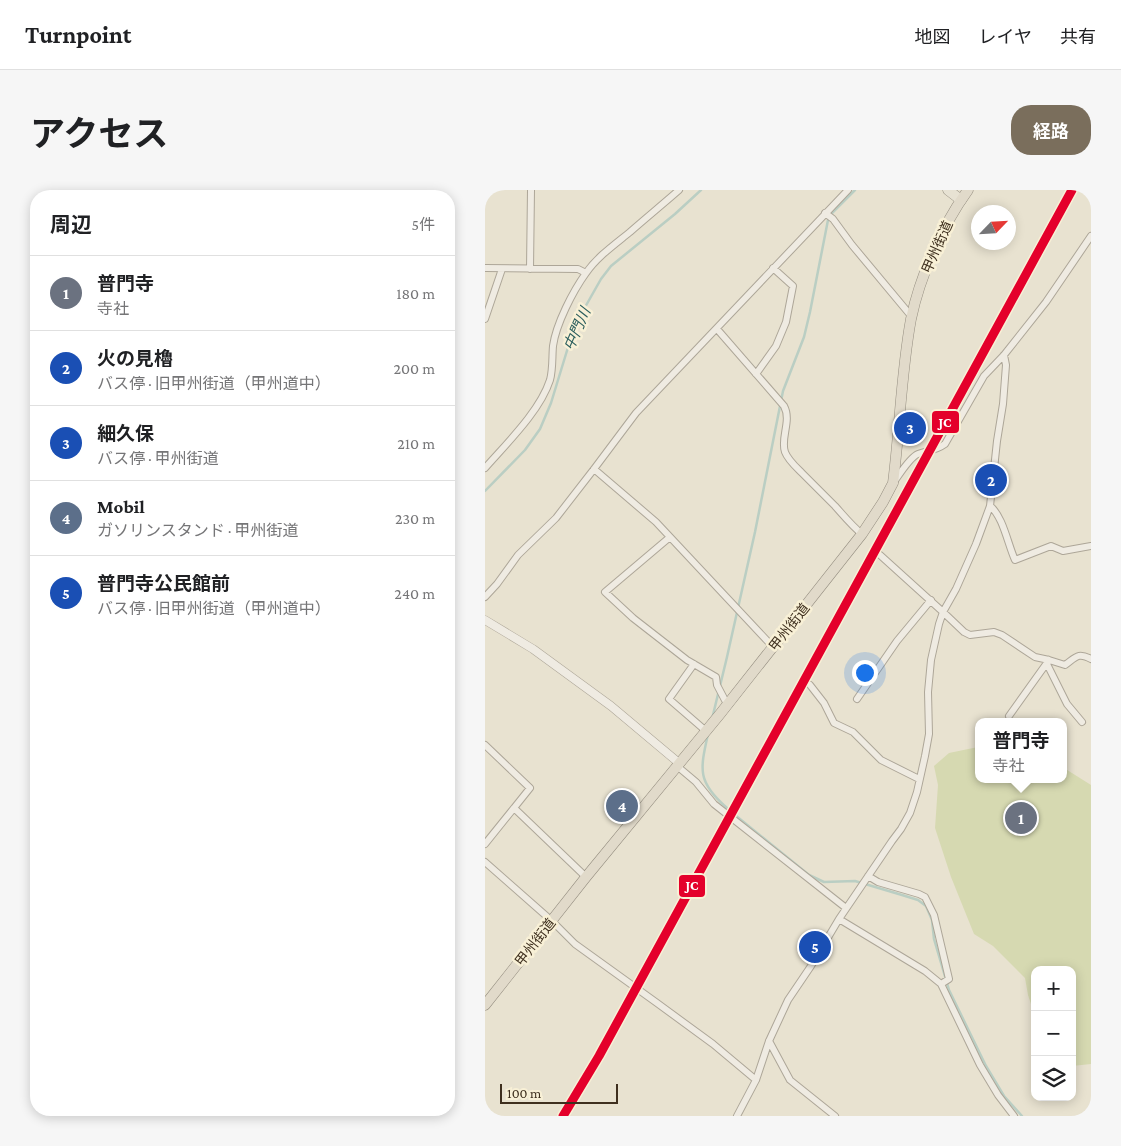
<!DOCTYPE html>
<html lang="ja">
<head>
<meta charset="utf-8">
<style>
  body { margin:0; font-family:"Crimson Pro","Noto Sans JP",serif; background:#f6f6f6; color:#202124 }
  .controls { position:absolute; right:15px; bottom:15px; display:grid; overflow:hidden; border-radius:10px; box-shadow:0 2px 12px #0003 }
  .controls button { width:45px; height:45px; display:grid; place-items:center; padding:0; border:0; border-bottom:1px solid #e0e0e0; background:#fff; color:#202124; font:25px sans-serif }
  .compass { position:absolute; left:486px; top:15px; width:45px; height:45px; border-radius:50%; background:#fff; box-shadow:0 2px 12px #0003; rotate:65deg }
  .scale { position:absolute; left:15px; bottom:12px; width:118px; box-sizing:border-box; padding-left:5px; border:2px solid #3e2f1e; border-top:0; font-size:14px; line-height:18px; white-space:nowrap; color:#3e2f1e; -webkit-text-stroke:4px #f8f0d6; paint-order:stroke }
  .you { position:absolute; left:379px; top:482px; width:18px; height:18px; margin:-12px; border:4px solid #fff; border-radius:50%; background:#1a73e8; box-shadow:0 0 0 8px #1a73e833 }
  .badge { display:grid; place-items:center; width:32px; height:32px; border-radius:50%; background:#7a6e5c; color:#fff; font-size:16px; font-weight:700 }
  .pin { position:absolute; translate:-50% -50%; border:2px solid #fff; box-shadow:0 1px 5px #0006 }
  .popup { position:absolute; left:490px; top:528px; width:92px; height:65px; box-sizing:border-box; display:grid; place-content:center; border-radius:10px; background:#fff; filter:drop-shadow(0 1px 4px #0005); font-size:16px; white-space:nowrap; color:#757577 }
  .popup b { font-size:19px; color:#202124 }
  .popup::after { content:''; position:absolute; left:50%; top:100%; margin-left:-10px; border:10px solid transparent; border-top-color:#fff }
  .list { margin:0; padding:0; list-style:none }
  h2 { display:flex; justify-content:space-between; align-items:center; height:65px; margin:0; padding:0 20px; font-size:21px }
  h2 small { font-size:16px; font-weight:400; color:#757577 }
  .list li { display:grid; grid-template-columns:32px 1fr auto; gap:15px; align-items:center; box-sizing:border-box; height:75px; padding:0 20px; border-top:1px solid #e0e0e0 }
  .list b { display:block; font-size:19px; white-space:nowrap }
  .list p { margin:0; font-size:16px; white-space:nowrap; color:#757577 }
  .list em { font-size:16px; font-style:normal; color:#757577 }
  .icon { flex:none; width:28px; height:28px; fill:none; stroke:currentColor; stroke-width:2; stroke-linecap:round; stroke-linejoin:round }
  .map { position:relative; flex:none; width:606px; height:926px; overflow:hidden; border-radius:20px }
  header { display:flex; align-items:center; gap:30px; box-sizing:border-box; height:70px; padding:0 25px; background:#fff; border-bottom:1px solid #e0e0e0 }
  header strong { font-size:24px }
  nav { display:flex; gap:28px; margin-inline-start:auto; font-size:18px }
  .intro { display:flex; align-items:center; justify-content:space-between; box-sizing:border-box; height:120px; padding:0 30px }
  h1 { margin:0; font-size:35px }
  .button { padding:12px 22px; border-radius:20px; background:#7a6e5c; color:#fff; font-size:18px; font-weight:700 }
  main { display:flex; gap:30px; padding:0 30px }
  aside { flex:1; background:#fff; border-radius:20px; box-shadow:0 2px 12px #0003 }
  .map>svg:first-child { display:block }
  .green { fill:#d6d9b1 }
  .lines { fill:none; stroke-linecap:round; stroke-linejoin:round }
  .stream { stroke:#bacec3; stroke-width:2.5 }
  .minor-casing { stroke:#ada698; stroke-width:8 }
  .tertiary-casing { stroke:#ada698; stroke-width:9 }
  .primary-casing { stroke:#938c7f; stroke-width:11 }
  .trunk-casing { stroke:#938c7f; stroke-width:11 }
  .minor { stroke:#efebe2; stroke-width:6 }
  .tertiary { stroke:#efebe2; stroke-width:8 }
  .primary { stroke:#e7e2d3; stroke-width:10 }
  .trunk { stroke:#e1daca; stroke-width:10 }
  .rail-1-casing { stroke:#f8f0d6; stroke-width:12 }
  .rail-1 { stroke:#e4002b; stroke-width:9 }
  .labels { text-anchor:middle; dominant-baseline:central; stroke-width:5; stroke-linejoin:round; paint-order:stroke }
  .street-label { font-size:14px; fill:#3e2f1e; stroke:#f8f0d6 }
  .water-label { font-size:15px; font-style:italic; fill:#2c5f5e; stroke:#f8f0d6 }
  .line-badge { stroke:#f8f0d6; stroke-width:2 }
  .badge-label { font-size:14px; text-anchor:middle; font-weight:bold; fill:#fff }
</style>
</head>
<body>
<header>
<strong>Turnpoint</strong>
<nav><a>地図</a><a>レイヤ</a><a>共有</a></nav>
</header>
<div class="intro"><h1>アクセス</h1><a class="button">経路</a></div>
<main>
<aside>
<h2>周辺<small>5件</small></h2>
<ul class="list">
<li><span class="badge" style="background:#6b7280">1</span><div><b>普門寺</b><p>寺社</p></div><em>180 m</em></li>
<li><span class="badge" style="background:#1a4fb4">2</span><div><b>火の見櫓</b><p>バス停 · 旧甲州街道（甲州道中）</p></div><em>200 m</em></li>
<li><span class="badge" style="background:#1a4fb4">3</span><div><b>細久保</b><p>バス停 · 甲州街道</p></div><em>210 m</em></li>
<li><span class="badge" style="background:#5c6f8a">4</span><div><b>Mobil</b><p>ガソリンスタンド · 甲州街道</p></div><em>230 m</em></li>
<li><span class="badge" style="background:#1a4fb4">5</span><div><b>普門寺公民館前</b><p>バス停 · 旧甲州街道（甲州道中）</p></div><em>240 m</em></li>
</ul>
</aside>
<div class="map">
<svg width="606" height="926" viewBox="0 0 606 926">
  <rect width="100%" height="100%" fill="#e8e2d0"/>
  <path class="green" d="M493 557 494 589H578L579 578 606 595V874L587 876V780H550V826L543 805 540 788 508 756 489 744 466 687 450 638 453 595 449 576 464 563Z"/>
  <g class="lines">
    <path class="stream" d="M0 301 40 260 55 239 66 213 88 141 99 119 116 89 126 76 190 24 216 0
      M227 529 242 467 270 342 298 201 319 147 325 122 343 30 347 23 370 0
      M223 544C215 580 212 592 242 618
      M250 625 324 685 339 692 370 691 417 705 433 710 441 716 447 730 449 749 464 800 501 876 519 906 537 926"/>
    <g class="minor-casing">
      <path id="minor" d="M340 23 348 29 367 55 427 127
        M0 78 93 79 101 83
        M45 79 46 0
        M0 129 17 79
        M232 139 299 216C307 231 295 248 300 262 303 270 311 277 317 283 328 294 339 305 350 316 359 326 367 336 377 344
        M271 184 291 156 301 132 308 96 288 78
        M0 278C22 253 55 221 65 190 68 179 67 167 68 156 71 134 88 101 101 83 112 67 129 55 145 42 161 28 178 14 194 0
        M109 279 171 332 288 457
        M409 292C414 285 425 267 433 264 444 260 450 261 460 254L499 186 519 165 561 112 606 46
        M505 316C518 326 523 355 530 370L566 356 578 361 606 356
        M185 347 120 402 148 428 202 470 231 487 232 495 242 514
        M395 365 458 422 479 442 485 445 509 442 517 445 550 467 564 470 580 475C591 467 593 462 606 469
        M0 407 12 394 33 365 71 328 109 279 151 223 363 0
        M209 474 184 509 221 541
        M562 474 582 514 597 532
        M325 495 339 513 349 533 368 542 396 570 434 589
        M372 509 412 451 446 410
        M524 526 564 470
        M0 555 45 598 29 618 101 687
        M192 576 211 592 229 614 361 718
        M0 654 29 618
        M0 672 67 731 90 754 172 813 228 854 271 890
        M383 686 393 692 434 704 440 707 449 725 464 789 456 794
        M354 729 440 781 456 794 495 875 513 905 529 926
        M284 851 305 890 350 926
        M252 926 271 890 284 851 303 810 326 776 354 729 407 651 416 639 425 623 432 602 440 566 444 544 443 502 446 470 454 434 458 422 471 399 491 354 505 316 512 251 518 214 521 175 519 165"/>
    </g>
    <g class="tertiary-casing">
      <path id="tertiary" d="M0 430 48 459 126 516 194 573"/>
    </g>
    <g class="primary-casing">
      <path id="primary" d="M463 0 476 10"/>
    </g>
    <g class="trunk-casing">
      <path id="trunk" d="M0 815 101 687 235 524 377 344 398 312 408 293C415 238 416 183 426 129 435 86 457 36 483 0"/>
    </g>
    <use href="#minor" class="minor"/>
    <use href="#tertiary" class="tertiary"/>
    <use href="#primary" class="primary"/>
    <use href="#trunk" class="trunk"/>
    <g class="rail-1-casing">
      <path id="rail-1" d="M78 926 114 866 587 0"/>
    </g>
    <use href="#rail-1" class="rail-1"/>
  </g>
  <g class="labels">
    <g class="street-label">
      <text transform="translate(452 57) rotate(-66)">甲州街道</text>
      <text transform="translate(304 437) rotate(-52)">甲州街道</text>
      <text transform="translate(50 752) rotate(-52)">甲州街道</text>
    </g>
    <g class="water-label">
      <text transform="translate(92 139) rotate(-66)">中門川</text>
    </g>
  </g>
  <g class="line-badge">
    <rect x="446" y="220" width="29" height="24" rx="5" fill="#e4002b"/>
    <rect x="193" y="684" width="28" height="24" rx="5" fill="#e4002b"/>
  </g>
  <g class="badge-label">
    <text x="460" y="237">JC</text>
    <text x="207" y="700">JC</text>
  </g>
</svg>
<div class="controls">
<button>+</button>
<button>−</button>
<button><svg class="icon" aria-label="layers" viewBox="0 0 24 24"><path d="M12 4l9 5-9 5-9-5zM3 14l9 5 9-5"/></svg></button>
</div>
<svg class="compass" viewBox="-18 -18 36 36"><path d="M0-13l5 13h-10z" fill="#e53935"/><path d="M0 13l5-13h-10z" fill="#757577"/></svg>
<div class="scale">100 m</div>
<div class="you"></div>
<div class="pin badge" style="left:536px;top:628px;background:#6b7280">1</div>
<div class="popup"><b>普門寺</b>寺社</div>
<div class="pin badge" style="left:506px;top:290px;background:#1a4fb4">2</div>
<div class="pin badge" style="left:425px;top:238px;background:#1a4fb4">3</div>
<div class="pin badge" style="left:137px;top:616px;background:#5c6f8a">4</div>
<div class="pin badge" style="left:330px;top:757px;background:#1a4fb4">5</div>
</div>
</main>
</body>
</html>
